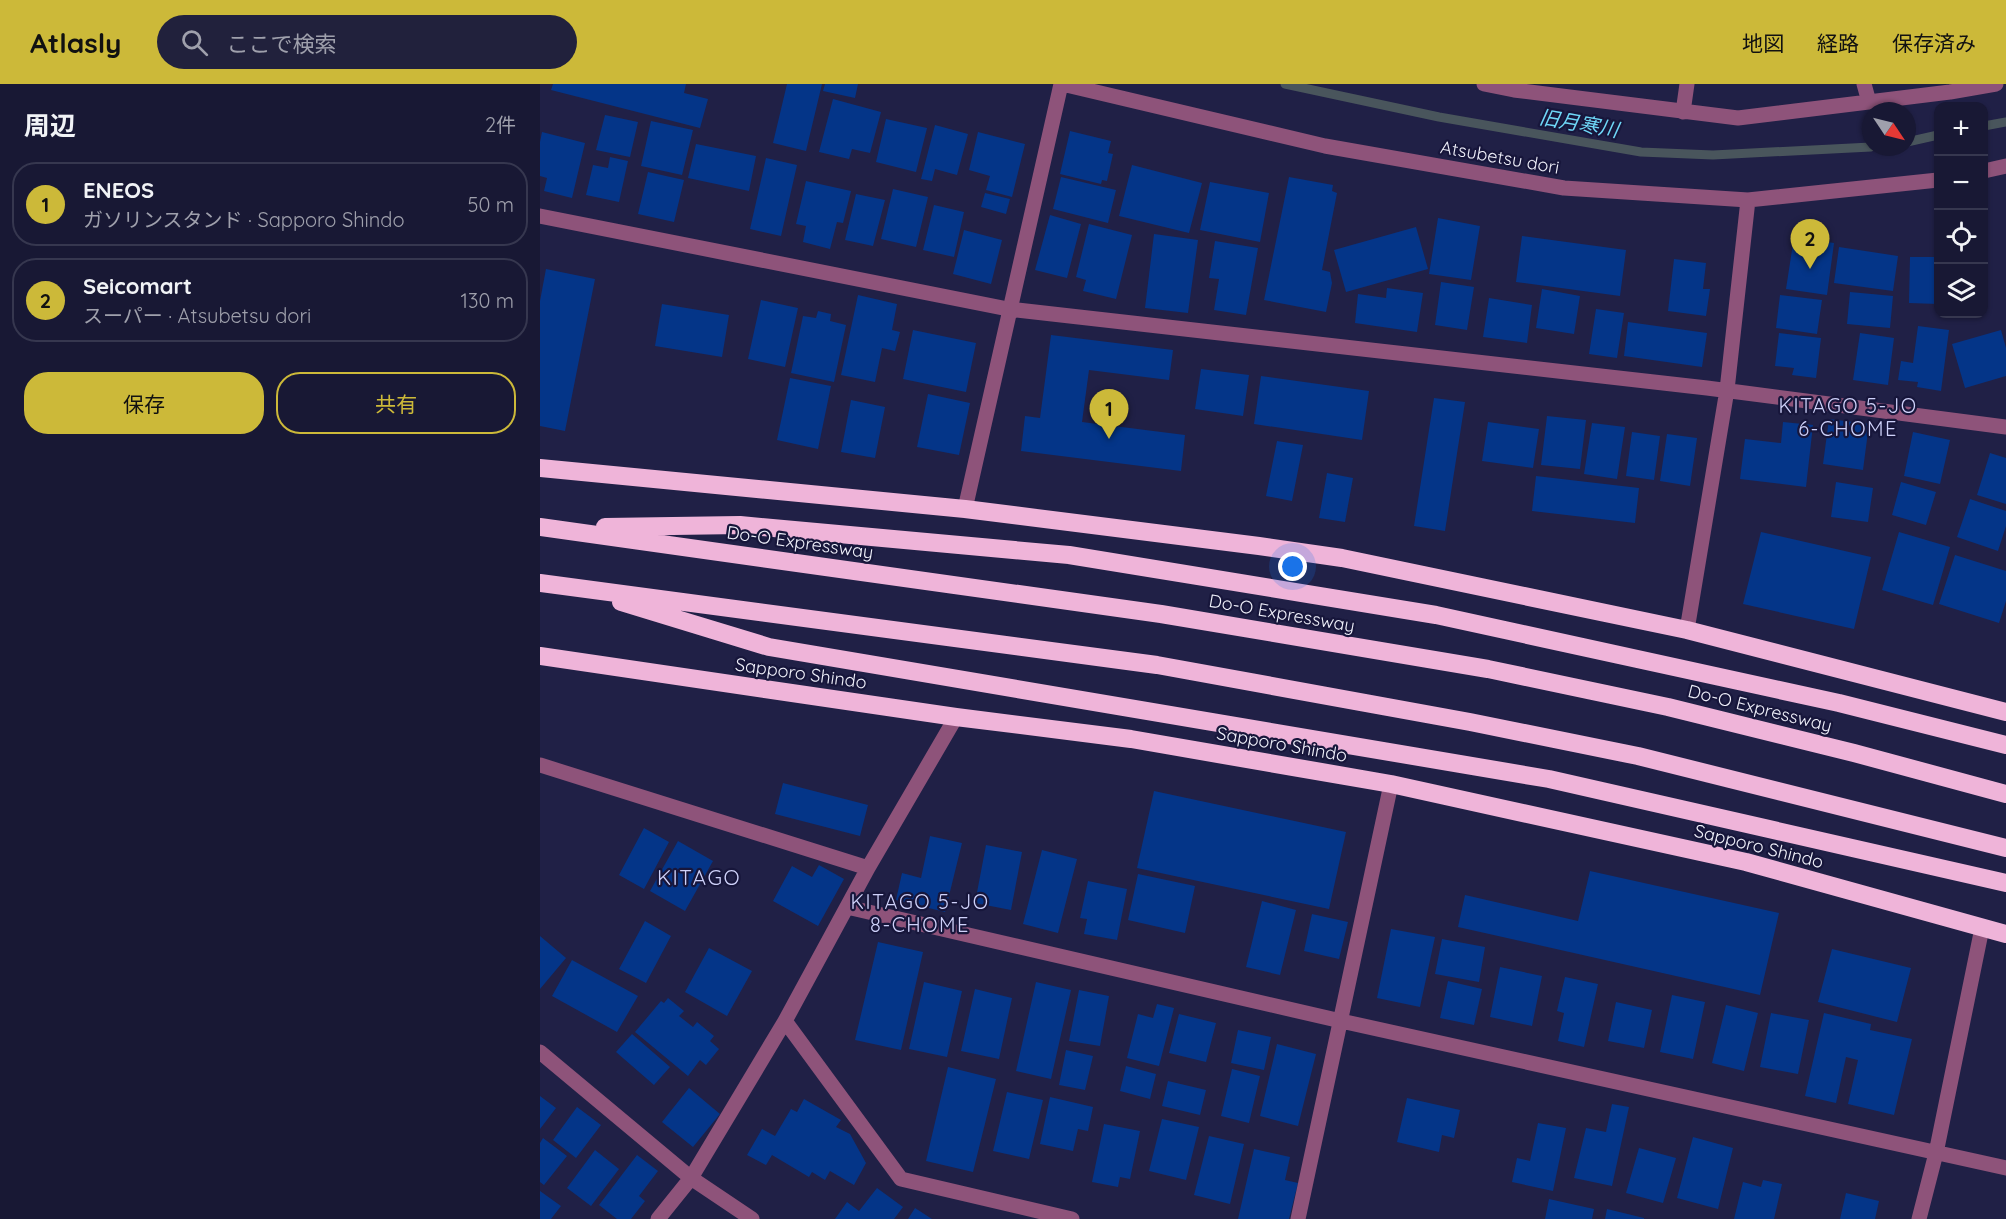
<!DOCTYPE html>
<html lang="ja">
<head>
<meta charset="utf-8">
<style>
  body { margin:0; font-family:Quicksand,"Noto Sans JP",sans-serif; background:#21213c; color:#f1f3f6 }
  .controls { position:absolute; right:18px; top:18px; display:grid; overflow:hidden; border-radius:12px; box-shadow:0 2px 4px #0004 }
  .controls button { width:54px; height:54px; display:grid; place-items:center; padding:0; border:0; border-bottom:2px solid #36374f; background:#181834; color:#f1f3f6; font:30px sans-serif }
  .compass { position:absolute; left:1322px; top:18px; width:54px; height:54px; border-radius:50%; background:#181834; box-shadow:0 2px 4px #0004; rotate:125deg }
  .you { position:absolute; left:753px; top:483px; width:21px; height:21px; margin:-15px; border:4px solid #fff; border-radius:50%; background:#1a73e8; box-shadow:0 0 0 9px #1a73e833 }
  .badge { display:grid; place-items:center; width:39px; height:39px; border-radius:50%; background:#ccb939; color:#111; font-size:20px; font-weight:700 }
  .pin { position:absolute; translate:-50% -50px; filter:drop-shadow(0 2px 3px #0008) }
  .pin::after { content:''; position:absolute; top:32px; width:21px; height:18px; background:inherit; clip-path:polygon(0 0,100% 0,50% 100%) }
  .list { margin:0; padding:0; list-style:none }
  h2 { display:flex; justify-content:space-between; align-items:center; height:78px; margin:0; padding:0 24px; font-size:26px }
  h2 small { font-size:20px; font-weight:400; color:#9fa0ac }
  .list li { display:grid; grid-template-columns:39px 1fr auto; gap:18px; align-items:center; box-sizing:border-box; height:84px; margin:0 12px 12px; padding:0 12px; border:2px solid #36374f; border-radius:24px }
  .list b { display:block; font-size:22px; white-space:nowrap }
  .list p { margin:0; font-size:20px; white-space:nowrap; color:#9fa0ac }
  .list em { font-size:20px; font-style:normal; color:#9fa0ac }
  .actions { display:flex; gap:12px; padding:18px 24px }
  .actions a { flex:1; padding:14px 0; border:2px solid #ccb939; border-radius:24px; text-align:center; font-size:21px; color:#ccb939 }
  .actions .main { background:#ccb939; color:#111 }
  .icon { flex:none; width:33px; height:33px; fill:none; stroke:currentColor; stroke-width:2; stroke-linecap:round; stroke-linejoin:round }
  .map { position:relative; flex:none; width:1466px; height:1135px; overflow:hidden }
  header { display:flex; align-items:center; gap:36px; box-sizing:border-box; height:84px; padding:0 30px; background:#ccb939; color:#111 }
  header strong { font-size:28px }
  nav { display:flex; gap:33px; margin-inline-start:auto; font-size:21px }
  .search { width:420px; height:54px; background:#21213c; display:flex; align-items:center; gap:15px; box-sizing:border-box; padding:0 21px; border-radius:33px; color:#9fa0ac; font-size:22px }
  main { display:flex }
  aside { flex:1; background:#181834 }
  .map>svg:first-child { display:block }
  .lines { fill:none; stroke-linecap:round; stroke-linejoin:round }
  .stream { stroke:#49555c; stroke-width:9 }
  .building { fill:#043588 }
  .minor { stroke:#8e537a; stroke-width:15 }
  .highway { stroke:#efb4d9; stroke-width:18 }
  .labels { text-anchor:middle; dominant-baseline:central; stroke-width:4.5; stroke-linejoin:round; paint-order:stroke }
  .street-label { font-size:18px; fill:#f0f1fb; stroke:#17163b }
  .water-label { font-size:20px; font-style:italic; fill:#6fd7f7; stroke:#17163b }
  .neighbourhood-label { font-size:20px; letter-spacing:1.5px; fill:#cfd2fa; stroke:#17163b }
  .quarter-label { font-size:21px; letter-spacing:1.5px; fill:#cfd2fa; stroke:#17163b }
</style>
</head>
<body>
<header>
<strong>Atlasly</strong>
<div class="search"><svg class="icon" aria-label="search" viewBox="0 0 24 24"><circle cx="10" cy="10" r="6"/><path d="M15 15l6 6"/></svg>ここで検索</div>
<nav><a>地図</a><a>経路</a><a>保存済み</a></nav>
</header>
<main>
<aside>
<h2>周辺<small>2件</small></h2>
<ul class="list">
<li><span class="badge">1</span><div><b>ENEOS</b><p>ガソリンスタンド · Sapporo Shindo</p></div><em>50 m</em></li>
<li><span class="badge">2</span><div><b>Seicomart</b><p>スーパー · Atsubetsu dori</p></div><em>130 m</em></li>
</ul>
<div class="actions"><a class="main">保存</a><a>共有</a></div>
</aside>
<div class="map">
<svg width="1466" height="1135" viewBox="0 0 1466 1135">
  <rect width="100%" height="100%" fill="#202046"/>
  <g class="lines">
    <path class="stream" d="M745 0 899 33 1101 68 1173 71 1331 63
      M1444 42 1466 38
      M1367 58 1398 51"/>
  </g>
  <path class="building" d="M13 0H146L144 9 168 15 160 44 11 6Z
    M247 0H282L266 67 233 59Z
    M285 0H318L315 14 283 7Z
    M293 15 341 28 330 69 312 65 309 75 279 68Z
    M65 31 98 38 90 73 56 66Z
    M346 35 387 44 376 88 336 78Z
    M111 37 153 46 142 91 101 82Z
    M395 41 428 50 417 91 395 85 392 97 381 95Z
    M530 47 571 57 568 69 573 70 567 97 562 96 561 100 520 90Z
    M2 48 45 59 32 114 4 107 7 94 0 92V58Z
    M438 48 485 60 472 113 446 106 450 92 429 86Z
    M156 60 216 72 209 107 148 94Z
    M70 73 88 77 79 118 46 111 53 81 68 84Z
    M226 74 257 81 241 152 210 145Z
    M592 81 662 99 649 149 579 132Z
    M108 88 144 96 134 138 98 130Z
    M521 93 576 106 568 139 513 125Z
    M749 93 793 101 792 107 797 109 782 186 790 188 792 199 786 228 724 216Z
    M266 97 311 107 303 139 297 138 290 165 263 158 266 142 256 140Z
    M670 98 729 109 720 158 660 146Z
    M353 105 388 113 376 163 341 155Z
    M445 109 470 115 466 130 441 123Z
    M316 110 345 116 333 162 305 156Z
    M394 121 424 128 414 173 383 166Z
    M510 131 541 140 527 194 495 186Z
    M898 134 940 142 931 196 889 190Z
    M549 140 592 151 576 215 543 207 546 196 536 193Z
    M876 143 888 185 806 208 794 166Z
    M424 146 462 156 451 200 413 190Z
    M614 150 658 156 648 229 605 224Z
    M982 152 1086 166 1080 212 976 198Z
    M1254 153 1294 159 1287 211 1246 205Z
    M675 157 718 164 706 231 674 226 679 195 669 194Z
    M1299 163 1358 172 1353 207 1294 199Z
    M1370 173H1398V220L1369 219Z
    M1134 175 1166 179 1163 205H1170L1166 232 1128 227Z
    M6 185 55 195 25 347 0 342V217Z
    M901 198 934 203 927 246 895 241Z
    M847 204 883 209 877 248 815 239 818 210 846 214Z
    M1002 205 1040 212 1034 250 996 244Z
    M1310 208 1353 212 1350 244 1307 240Z
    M318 211 357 220 352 246 360 248 355 267 342 264 335 298 301 291Z
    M1240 211 1282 216 1277 250 1236 244Z
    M949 214 992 221 987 259 943 253Z
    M221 216 258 224 245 283 208 275Z
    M122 220 189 231 182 273 115 262Z
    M1056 225 1084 229 1077 274 1049 270Z
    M278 227 291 230 290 237 306 241 294 298 251 289 263 232 276 234Z
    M1088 238 1167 249 1162 283 1084 272Z
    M1378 242 1409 246 1401 307 1377 303 1378 298 1358 296 1361 277 1373 279Z
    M373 246 436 259 426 308 363 295Z
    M1461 246 1466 264V292L1425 304 1412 260Z
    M1239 249 1281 254 1276 294 1252 291 1254 284 1235 282Z
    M1320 249 1354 254 1348 301 1313 296Z
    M511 251 633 266 629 296 549 286 542 338 645 351 641 387 481 367 485 332 500 334Z
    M661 285 709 291 703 332 655 325Z
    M721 292 829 307 822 356 714 340Z
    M250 294 291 302 278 365 237 356Z
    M388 310 430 319 419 371 377 363Z
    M894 314 925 318 905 447 874 442Z
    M311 316 345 323 335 374 301 368Z
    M1007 332 1046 336 1040 385 1001 381Z
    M1289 335 1329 340 1323 386 1283 380Z
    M948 338 999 345 993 384 942 377Z
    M1243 338 1273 341 1266 403 1200 395 1205 355 1241 359Z
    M1052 339 1085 343 1077 395 1044 390Z
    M1092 348 1120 352 1114 396 1086 392Z
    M1373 348 1410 356 1400 400 1364 392Z
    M1127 350 1157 354 1150 402 1120 397Z
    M737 357 763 361 752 417 726 412Z
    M1450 369 1466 374V420L1437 411Z
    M787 389 813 394 805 438 779 434Z
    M996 392 1099 404 1095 439 992 427Z
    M1296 398 1333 404 1328 438 1291 433Z
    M1361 398 1396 408 1386 441 1352 431Z
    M1430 415 1466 427V442L1458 467 1417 453Z
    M1221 448 1331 473 1314 545 1203 520Z
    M1359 448 1410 463 1393 521 1342 506Z
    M1415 471 1466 487V517L1459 539 1399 520Z
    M243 699 328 721 320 752 235 730Z
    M614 707 806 748 789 825 597 784Z
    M104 744 129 758 104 805 79 791Z
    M390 752 422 759 405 828 356 816 362 789 381 794Z
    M138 757 173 777 145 827 110 807Z
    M446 761 482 768 471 826 435 819Z
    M502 766 537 775 518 849 483 840Z
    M279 781 304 795 278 842 233 817 252 782 272 793Z
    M1050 787 1239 829 1220 911 918 843 925 811 1038 837Z
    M598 790 655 802 645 849 588 836Z
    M548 797 587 805 577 856 544 850 547 835 540 834Z
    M722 817 756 826 740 891 706 883Z
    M772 830 808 838 799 875 764 867Z
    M105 837 131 852 106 899 79 885Z
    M851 845 895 853 880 923 837 914Z
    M0 852 26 874 0 905Z
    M902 855 945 863 939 898 895 890Z
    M338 858 383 868 361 966 315 956Z
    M169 864 212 887 187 932 145 908Z
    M1292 865 1371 884 1357 938 1278 918Z
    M32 876 98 912 77 948 12 912Z
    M960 883 1002 892 992 942 950 933Z
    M1025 893 1058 900 1044 963 1018 957 1024 929 1017 927Z
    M908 897 942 905 934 941 900 934Z
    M384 898 422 907 407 973 369 965Z
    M496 898 531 906 511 995 476 987Z
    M435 905 472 914 459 975 421 967Z
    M539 906 569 912 560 962 529 957Z
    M1132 911 1165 918 1153 975 1120 968Z
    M128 914 144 927 139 932 153 943 157 938 174 952 170 957 179 965 166 981 160 976 148 992 95 948 121 917 124 919Z
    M1076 918 1112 926 1104 964 1068 957Z
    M617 920 634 924 619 982 587 974 598 930 613 934Z
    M1186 921 1218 929 1204 987 1172 979Z
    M1231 929 1269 936 1258 990 1220 983Z
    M1284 929 1331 940 1330 946 1372 955 1354 1031 1308 1020 1318 976 1306 973 1296 1019 1265 1012Z
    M639 930 676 939 666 978 629 969Z
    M698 946 731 953 724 986 691 979Z
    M92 950 130 983 114 1001 76 968Z
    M737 960 776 970 758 1042 720 1032Z
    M526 966 553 972 545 1006 519 1001Z
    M586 982 616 990 610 1015 580 1007Z
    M408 983 456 995 433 1088 386 1077Z
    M692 985 720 992 709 1039 681 1032Z
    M628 997 666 1006 660 1031 622 1022Z
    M149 1004 180 1030 153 1063 122 1038Z
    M467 1008 503 1016 489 1075 453 1067Z
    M0 1012 16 1024 0 1045Z
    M510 1013 553 1023 548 1047 538 1045 533 1067 500 1060Z
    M867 1014 920 1026 914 1054 902 1051 899 1068 857 1058Z
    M264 1015 301 1036 296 1043 310 1050 326 1079 314 1101 290 1087 285 1096 272 1088 269 1093 232 1071 226 1081 207 1071 222 1045 235 1052 251 1025 257 1028Z
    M1072 1020 1089 1023 1072 1102 1034 1094 1046 1044 1066 1048Z
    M37 1023 61 1041 36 1074 13 1056Z
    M622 1035 659 1043 646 1096 609 1087Z
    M998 1039 1026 1044 1013 1107 972 1098 977 1074 990 1077Z
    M564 1040 600 1047 590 1095 580 1093 578 1103 552 1098Z
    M669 1052 704 1060 690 1120 654 1111Z
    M1153 1053 1193 1064 1178 1125 1137 1114Z
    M3 1054 27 1072 4 1101 0 1098V1059Z
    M1099 1064 1136 1074 1123 1119 1086 1109Z
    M714 1065 750 1073 745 1096 758 1099 749 1135H698Z
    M55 1066 79 1085 51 1122 27 1104Z
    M97 1071 118 1087 99 1112 105 1117 91 1135H77L59 1121Z
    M1223 1096 1242 1100 1234 1135H1194L1203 1098 1221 1103Z
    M337 1104 363 1123 354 1135H295L307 1118 319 1127Z
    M0 1107 21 1122 11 1135H0Z
    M1306 1109 1339 1117 1335 1135H1300Z
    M1009 1115 1054 1125 1052 1135H1005Z
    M375 1124 392 1135H368Z
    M1067 1125 1104 1134V1135H1065Z"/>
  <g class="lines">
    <path class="minor" d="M522 0 785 62 1024 104 1208 116 1398 96
      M944 0 974 6 1198 34 1410 8 1456 0
      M1324 0 1329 18
      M1143 28 1147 0
      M1444 87 1466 82
      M0 132 468 225 1167 304 1466 343
      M425 425 521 0
      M1147 546 1187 306 1208 116
      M0 681 328 784
      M307 823 801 937 1466 1084
      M245 937 361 1095 532 1135
      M0 968 151 1094 212 1135
      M118 1135 151 1094 245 937 328 784 416 633
      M758 1135 851 700
      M1379 1135 1396 1069 1442 844"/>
    <path class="highway" d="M0 384 425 425 719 462 802 474 1147 546 1466 628
      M0 443 621 530 948 585 1128 623 1314 669 1466 710
      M65 443 200 441 529 471 896 531 1299 619 1466 661
      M0 499 617 581 930 638 1098 672 1466 764
      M81 518 229 563 1009 695 1466 799
      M0 572 416 633 591 655 851 700 1206 778 1466 850"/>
  </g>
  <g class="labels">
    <g class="street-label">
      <text transform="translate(960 73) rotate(10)">Atsubetsu dori</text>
      <text transform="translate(260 458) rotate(8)">Do-O Expressway</text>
      <text transform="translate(742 529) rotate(10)">Do-O Expressway</text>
      <text transform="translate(261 589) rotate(8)">Sapporo Shindo</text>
      <text transform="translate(1220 624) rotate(14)">Do-O Expressway</text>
      <text transform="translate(742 660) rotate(10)">Sapporo Shindo</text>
      <text transform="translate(1219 762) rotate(14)">Sapporo Shindo</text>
    </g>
    <g class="water-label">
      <text transform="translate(1039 39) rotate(10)">旧月寒川</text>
    </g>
    <g class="neighbourhood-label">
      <text x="1308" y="321">KITAGO 5-JO<tspan x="1308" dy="23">6-CHOME</tspan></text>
      <text x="380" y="817">KITAGO 5-JO<tspan x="380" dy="23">8-CHOME</tspan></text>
    </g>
    <g class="quarter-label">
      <text x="159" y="793">KITAGO</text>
    </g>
  </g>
</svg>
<div class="controls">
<button>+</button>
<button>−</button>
<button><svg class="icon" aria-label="locate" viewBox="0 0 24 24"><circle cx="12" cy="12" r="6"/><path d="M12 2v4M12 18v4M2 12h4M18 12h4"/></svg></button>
<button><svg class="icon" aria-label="layers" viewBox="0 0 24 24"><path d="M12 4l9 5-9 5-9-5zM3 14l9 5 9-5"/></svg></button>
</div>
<svg class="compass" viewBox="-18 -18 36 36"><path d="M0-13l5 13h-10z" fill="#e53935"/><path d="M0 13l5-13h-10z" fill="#9fa0ac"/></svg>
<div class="you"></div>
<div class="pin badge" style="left:569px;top:355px">1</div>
<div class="pin badge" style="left:1270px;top:185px">2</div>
</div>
</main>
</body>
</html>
